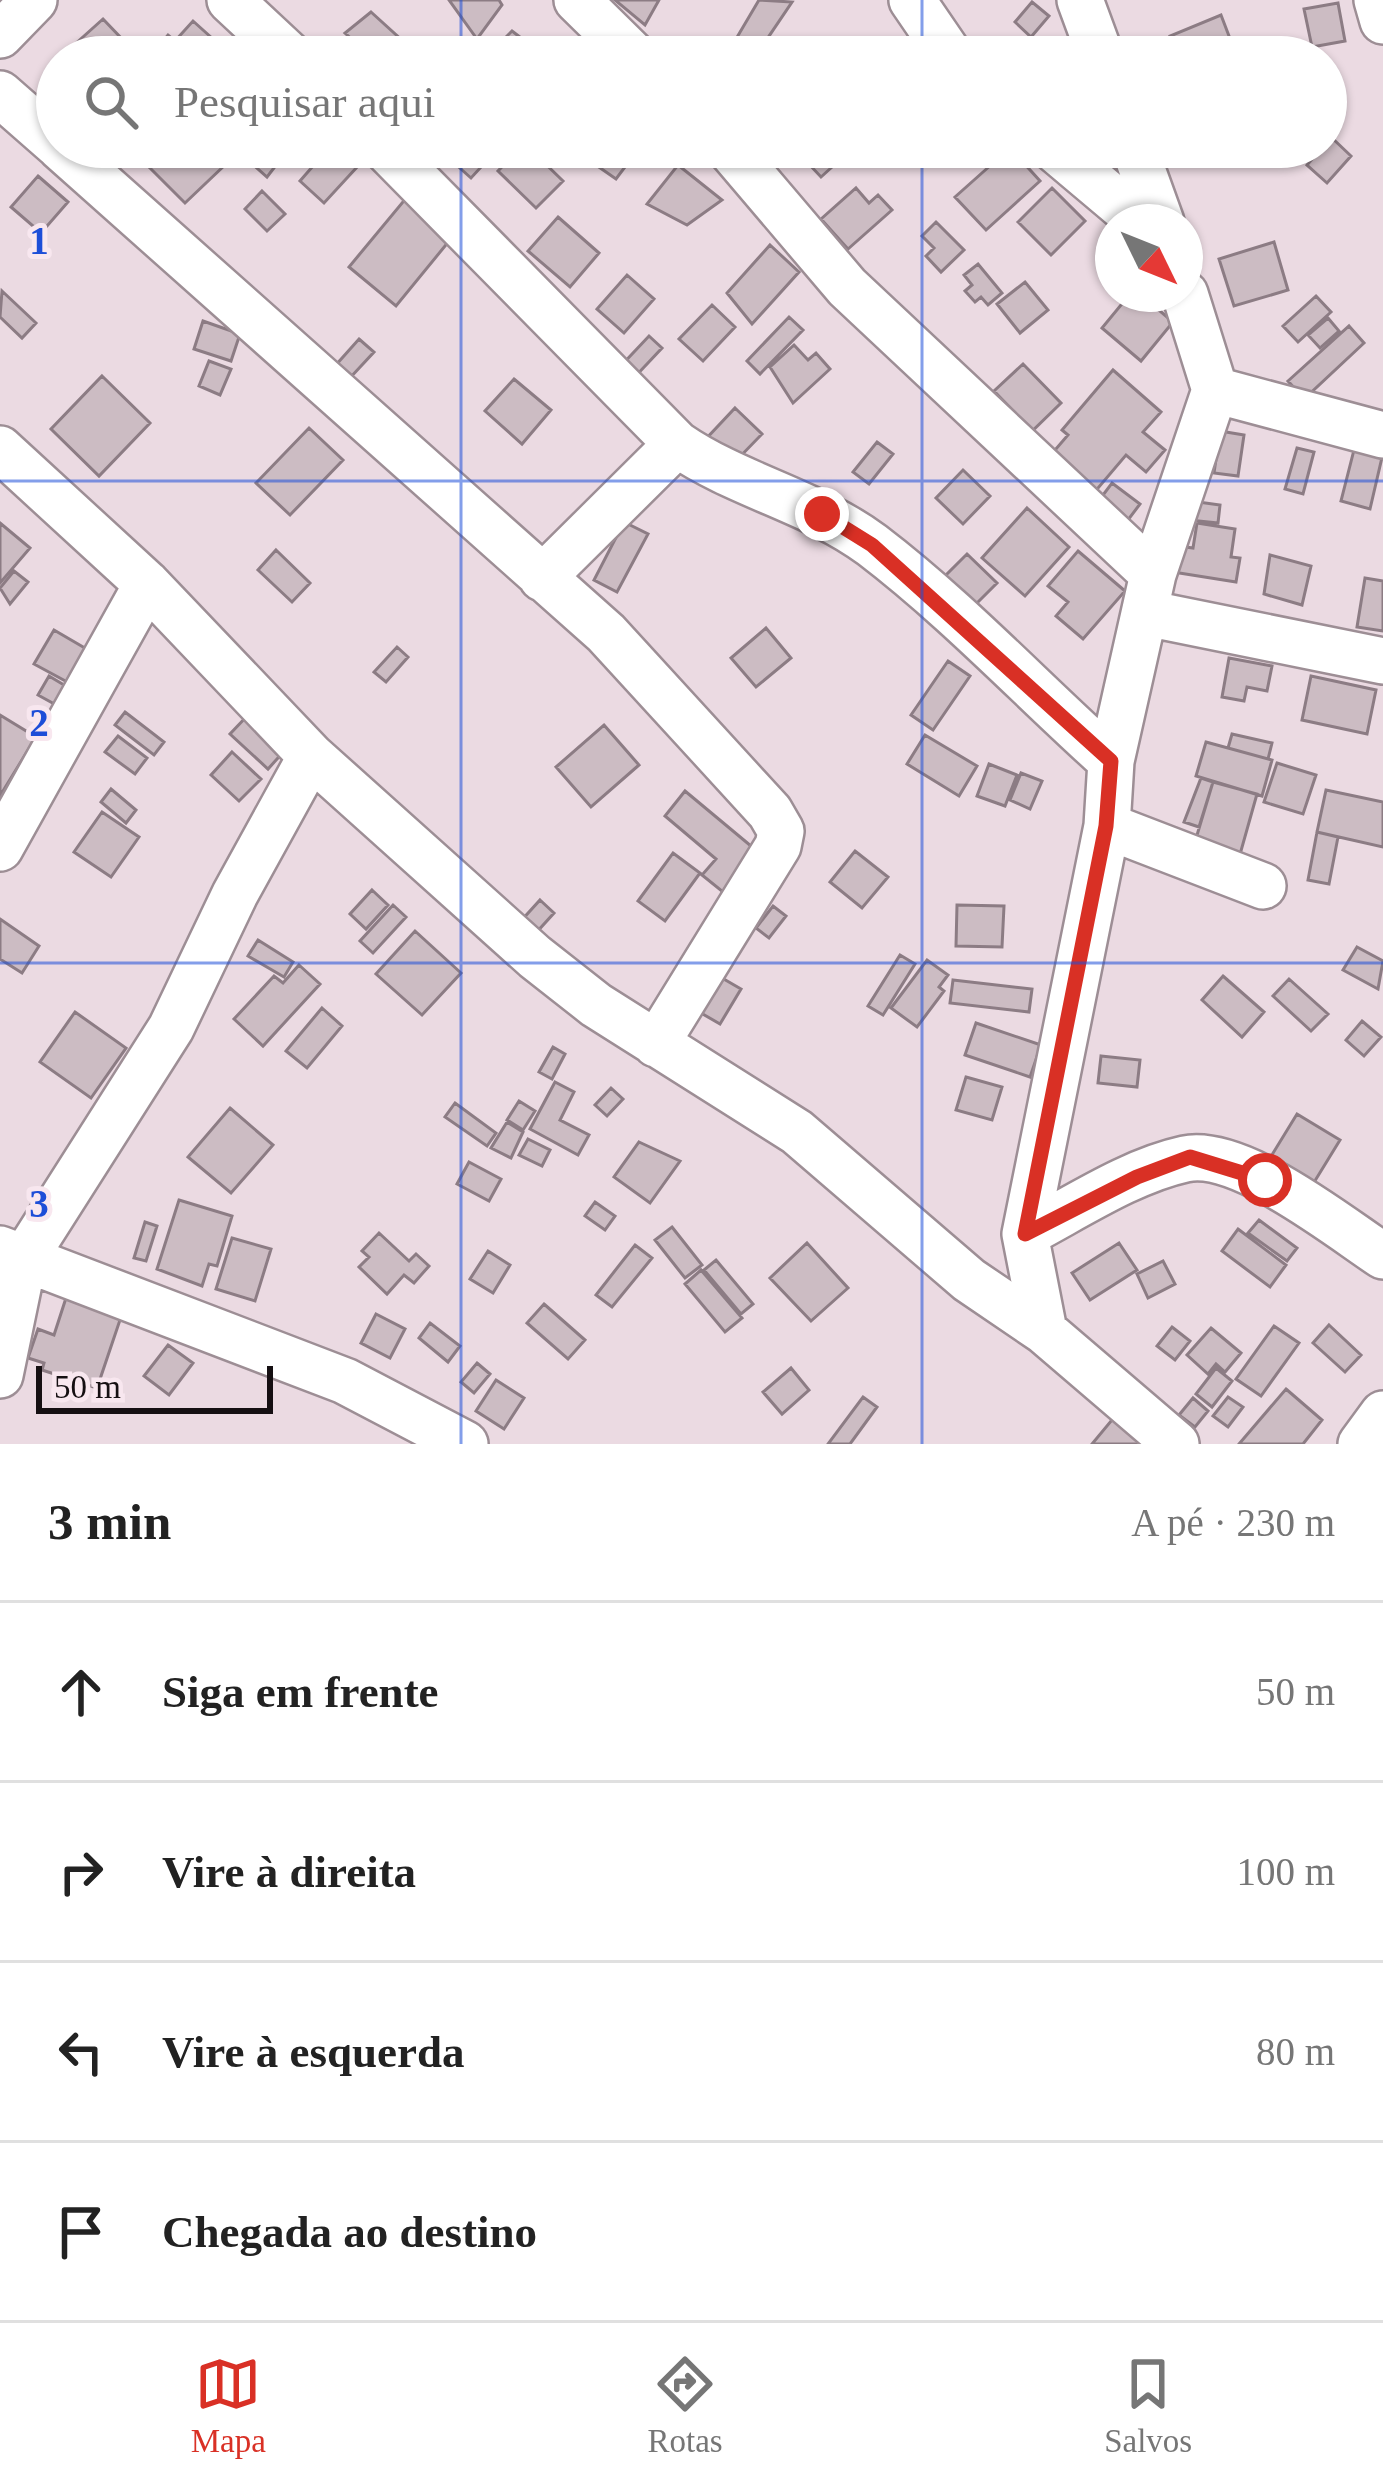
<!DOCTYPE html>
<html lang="pt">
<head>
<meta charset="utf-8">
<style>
  body { margin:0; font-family:"Times New Roman",serif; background:#f2f2f2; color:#222 }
  .compass { position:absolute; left:1095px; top:204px; width:108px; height:108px; border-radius:50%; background:#fff; box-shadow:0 3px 9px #0004; rotate:133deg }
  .scale { position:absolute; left:36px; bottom:30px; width:237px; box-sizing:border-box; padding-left:12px; border:6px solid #150f12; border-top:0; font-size:33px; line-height:42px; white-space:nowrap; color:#150f12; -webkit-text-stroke:9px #f8e7ef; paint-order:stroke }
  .stop { position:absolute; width:36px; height:36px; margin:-27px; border:9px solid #d93025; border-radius:50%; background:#fff }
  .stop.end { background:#d93025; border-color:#fff; box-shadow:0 3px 12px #0008 }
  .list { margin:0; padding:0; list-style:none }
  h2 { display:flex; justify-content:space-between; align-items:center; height:156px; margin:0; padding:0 48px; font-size:51px }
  h2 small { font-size:39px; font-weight:400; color:#767676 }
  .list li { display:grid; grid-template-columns:78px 1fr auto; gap:36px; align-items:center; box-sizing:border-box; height:180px; padding:0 48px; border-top:3px solid #e0e0e0 }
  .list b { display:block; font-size:45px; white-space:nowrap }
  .list em { font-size:39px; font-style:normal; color:#767676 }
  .icon { flex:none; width:66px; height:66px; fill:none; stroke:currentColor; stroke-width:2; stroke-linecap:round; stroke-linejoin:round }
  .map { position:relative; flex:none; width:1383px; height:1444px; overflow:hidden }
  .search { position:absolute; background:#fff; box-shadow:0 3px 9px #0004; left:36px; right:36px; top:36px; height:132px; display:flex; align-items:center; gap:30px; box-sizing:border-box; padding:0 42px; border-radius:66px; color:#767676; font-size:45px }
  .sheet { height:876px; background:#fff }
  nav { display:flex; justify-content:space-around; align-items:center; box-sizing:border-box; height:168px; border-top:3px solid #e0e0e0; background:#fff; font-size:33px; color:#767676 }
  nav a { display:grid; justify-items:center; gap:6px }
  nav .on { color:#d93025 }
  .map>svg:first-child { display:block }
  .building { fill:#ccbcc3; stroke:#8c7c84; stroke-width:3 }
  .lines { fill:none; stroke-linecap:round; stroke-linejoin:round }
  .minor-casing { stroke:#9d8e95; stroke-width:50 }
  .minor { stroke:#fff; stroke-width:45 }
  .route { stroke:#d93025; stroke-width:15 }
  .grid { fill:none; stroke:#1d4ed8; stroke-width:3; stroke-opacity:0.55 }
  .grid-label { font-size:39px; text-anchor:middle; font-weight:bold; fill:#1d4ed8; stroke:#f8e7ef; stroke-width:10; stroke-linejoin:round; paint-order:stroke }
</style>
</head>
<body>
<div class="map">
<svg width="1383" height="1444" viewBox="0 0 1383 1444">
  <rect width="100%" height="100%" fill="#ebdae2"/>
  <path class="building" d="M449 0H499L502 5 477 39Z
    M615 0H659L645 25Z
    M759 0 792 2 761 48 733 44Z
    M1032 2 1049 16 1031 37 1015 22Z
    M1338 3 1345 41 1312 47 1304 9Z
    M371 12 405 43 394 57H372L345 33Z
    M1221 15 1237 57H1178L1170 36Z
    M103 19 123 40 104 57H85L74 45Z
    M193 21 223 48 214 57 150 56 168 35 175 41Z
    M512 31 546 57H486Z
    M1331 137 1351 156 1327 183 1307 165Z
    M141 147H211L227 163 185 203 135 153Z
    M319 147 336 154 343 147H361L369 154 324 203 300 181 314 165 307 159Z
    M465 147H480L475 160 482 166 471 178 452 161Z
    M521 147H528L563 181 536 208 498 171Z
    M615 147H640L616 179 596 165Z
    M793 147H854L821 177Z
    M1177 147H1228L1182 163Z
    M1010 148 1040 181 986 230 955 197Z
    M259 149 277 164 267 177 249 161Z
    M678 165 722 200 687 225 647 204Z
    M38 176 68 202 41 233 11 207Z
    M856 188 869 203 878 195 892 210 848 249 821 219Z
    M1052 188 1085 221 1051 255 1018 222Z
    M262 191 285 214 267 231 245 209Z
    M407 197 454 235 396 306 349 267Z
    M558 217 599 253 570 287 528 251Z
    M936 222 964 250 941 272 926 256 934 248 922 236Z
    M1274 242 1288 290 1234 306 1219 259Z
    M770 245 799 272 752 324 727 293Z
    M978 264 1002 293 988 305 981 297 975 302 965 291 972 285 964 275Z
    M627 275 654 299 624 333 597 309Z
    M1025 282 1048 310 1020 333 997 304Z
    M2 291 36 323 22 338 0 317Z
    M1130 294H1140L1173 322 1141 361 1102 328Z
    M1316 296 1331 312 1298 342 1283 326Z
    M712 305 735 327 703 361 679 339Z
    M789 317 803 330 760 374 747 361Z
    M1328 318 1339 331 1320 348 1308 335Z
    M203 321 240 334 231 361 194 349Z
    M1349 326 1364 343 1304 399 1288 381Z
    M649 336 662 348 631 381 618 369Z
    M359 339 374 352 349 379 335 366Z
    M794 345 808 360 816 353 830 369 793 403 770 367Z
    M209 361 231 369 220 395 199 386Z
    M1023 364 1061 403 1025 438 1012 424 1019 417 994 391Z
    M1113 370 1161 412 1143 432 1165 450 1146 472 1126 455 1093 494 1049 457 1068 435 1062 430Z
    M102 376 150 423 99 476 51 429Z
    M514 379 551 410 522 444 485 411Z
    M735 408 762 434 731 466 704 441Z
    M309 428 343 460 290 515 256 483Z
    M1220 431 1244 435 1238 476 1214 473Z
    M877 442 893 454 869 484 853 472Z
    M1355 446 1383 453 1370 509 1341 501Z
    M1297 448 1314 452 1303 494 1285 489Z
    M963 470 990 496 963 524 936 498Z
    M1112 483 1140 504 1128 520 1100 499Z
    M1191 501 1220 505 1218 523 1189 520Z
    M1027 508 1069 547 1025 596 982 558Z
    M624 522 648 534 617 592 594 580Z
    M0 523 30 548 0 583Z
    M1197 523 1235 529 1231 557 1240 558 1236 582 1173 572 1178 546 1193 548Z
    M276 550 310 583 292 602 258 570Z
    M1078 551 1125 591 1083 639 1056 616 1068 602 1048 586Z
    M967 554 997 583 974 606 944 577Z
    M1270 555 1311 566 1302 605 1264 594Z
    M14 571 28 582 10 604 0 588Z
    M1365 578 1383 581V631L1357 627Z
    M766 628 791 658 756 687 731 658Z
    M54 630 90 651 71 684 34 664Z
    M397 647 408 657 386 682 374 672Z
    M1229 658 1272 666 1267 691 1247 687 1244 701 1222 697Z
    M948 661 970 676 933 730 911 715Z
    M49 676 69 688 58 706 38 695Z
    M1311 676 1376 690 1367 734 1302 720Z
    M125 712 164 742 154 755 115 725Z
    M0 715 36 737 0 796Z
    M248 715 286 749 268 769 230 734Z
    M604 725 639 765 591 807 556 767Z
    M1232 734 1272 743 1268 759 1228 748Z
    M925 735 977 766 959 796 907 764Z
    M118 736 147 758 135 774 105 752Z
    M1206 742 1272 760 1262 796 1196 776Z
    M232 752 261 779 239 801 211 775Z
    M1277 763 1316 775 1303 814 1264 802Z
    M989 764 1017 775 1005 806 977 796Z
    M1021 773 1042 781 1030 809 1010 800Z
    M1201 778 1213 782 1199 827 1184 822Z
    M1213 782 1257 794 1239 858 1194 845Z
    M111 789 136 810 126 823 101 802Z
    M1326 790 1383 802V847L1317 832Z
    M685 791 757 851 723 892 702 875 716 859 665 816Z
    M102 812 139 837 111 877 74 852Z
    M1317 832 1338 837 1329 884 1308 880Z
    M855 851 888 877 862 908 830 882Z
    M673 853 700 873 665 921 638 901Z
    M372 890 388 905 366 929 350 914Z
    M540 900 554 913 534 935 520 922Z
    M393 905 406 917 373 953 360 941Z
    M957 905 1004 906 1002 947 956 946Z
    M773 906 786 916 769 938 756 928Z
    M0 919 39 946 22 973 0 959Z
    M415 931 461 973 422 1015 376 974Z
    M258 940 293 962 284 977 248 956Z
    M1357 947 1383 961 1378 989 1343 970Z
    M900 955 915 964 883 1015 868 1006Z
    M927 960 948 975 939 987 944 991 917 1027 891 1008Z
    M299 965 320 984 263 1046 234 1019 274 976 283 983Z
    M1223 976 1264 1012 1242 1037 1202 1000Z
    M722 978 741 989 720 1024 701 1013Z
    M1289 979 1328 1014 1311 1031 1273 996Z
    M953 980 1032 989 1029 1012 950 1003Z
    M322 1008 342 1026 307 1068 286 1051Z
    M75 1012 126 1048 91 1098 40 1062Z
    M1362 1021 1381 1037 1364 1056 1346 1040Z
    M976 1023 1041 1045 1030 1077 965 1055Z
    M553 1047 565 1054 552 1079 539 1072Z
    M1101 1056 1140 1060 1137 1087 1098 1083Z
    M966 1077 1002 1087 992 1120 956 1110Z
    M555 1082 574 1092 560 1120 589 1135 578 1155 530 1129Z
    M611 1088 623 1099 607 1116 595 1105Z
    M519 1101 535 1111 523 1130 507 1120Z
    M455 1103 496 1133 487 1146 445 1117Z
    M230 1108 273 1145 231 1193 188 1157Z
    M1297 1114 1340 1140 1313 1184 1270 1158Z
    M507 1122 523 1132 511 1158 491 1148Z
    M528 1139 550 1150 542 1166 519 1155Z
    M639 1142 680 1161 650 1203 614 1177Z
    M469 1162 501 1179 489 1201 457 1184Z
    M179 1200 232 1216 217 1266 209 1264 202 1286 157 1269Z
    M595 1202 615 1216 605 1230 585 1216Z
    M1259 1220 1297 1248 1287 1261 1248 1233Z
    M145 1222 157 1226 146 1261 134 1258Z
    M672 1227 702 1265 685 1278 655 1240Z
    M1238 1229 1286 1265 1270 1287 1222 1251Z
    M379 1233 409 1261 416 1254 429 1266 414 1283 404 1275 387 1294 359 1267 369 1257 362 1251Z
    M232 1238 271 1249 255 1301 216 1289Z
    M807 1243 848 1288 811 1321 770 1278Z
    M1119 1243 1137 1270 1090 1300 1072 1273Z
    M635 1245 652 1258 612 1307 596 1295Z
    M488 1251 510 1265 493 1293 470 1279Z
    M716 1260 753 1304 741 1314 704 1270Z
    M1163 1261 1175 1284 1148 1298 1137 1274Z
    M701 1270 742 1318 725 1332 685 1284Z
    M66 1298 121 1317 97 1388 42 1370 44 1363 28 1358 38 1329 54 1335Z
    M544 1304 585 1340 568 1359 527 1323Z
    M376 1314 405 1329 390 1358 361 1343Z
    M430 1323 460 1346 448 1362 419 1338Z
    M1329 1325 1361 1355 1345 1372 1313 1343Z
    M1274 1326 1299 1343 1261 1396 1236 1379Z
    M1172 1327 1190 1341 1175 1360 1157 1346Z
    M1211 1328 1241 1353 1225 1372 1216 1364 1208 1374 1187 1355Z
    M168 1345 193 1363 169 1395 144 1376Z
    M477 1363 490 1374 474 1393 461 1382Z
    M791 1368 809 1390 782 1414 763 1392Z
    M1216 1368 1232 1381 1212 1407 1196 1394Z
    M496 1380 524 1398 504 1429 476 1411Z
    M1286 1389 1322 1420 1303 1444H1239Z
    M863 1397 877 1407 850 1444H828Z
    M1228 1397 1243 1407 1228 1427 1213 1416Z
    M1193 1398 1208 1411 1195 1427 1179 1415Z
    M1116 1415 1151 1444H1092Z"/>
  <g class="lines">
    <g class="minor-casing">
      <path id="minor" d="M230 0 291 57
        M577 0 635 57
        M912 0 951 57
        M1080 0 1101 57
        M1377 0 1383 21
        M0 35 34 0
        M0 94 57 144
        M60 147 606 633 770 812 781 831 778 846 656 1044
        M384 147 677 444C738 486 813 501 872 545 956 609 1032 690 1111 761
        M728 147 847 287 1153 574
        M1052 147 1141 222
        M1134 147 1161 222
        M1215 390 1383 435
        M0 449 147 584 311 756 535 957 596 1005 797 1132 969 1280 1044 1331 1176 1444
        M542 578 677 444
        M1146 613 1383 661
        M1107 826 1263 886
        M0 848 147 584
        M1025 1234C1075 1208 1130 1171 1185 1159 1239 1147 1339 1227 1383 1256
        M0 1249 345 1381 465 1444
        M1044 1331 1025 1234 1107 826 1111 761 1153 574 1215 390 1185 294
        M0 1375 24 1259 171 1028 235 894 311 756
        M1361 1444 1383 1414"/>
    </g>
    <use href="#minor" class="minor"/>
  </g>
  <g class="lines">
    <path class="route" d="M822 514 872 545 1111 761 1106 826 1025 1234 1137 1177 1190 1157 1265 1180"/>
  </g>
  <path class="grid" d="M461 0V57M922 0V57M461 147V1444M922 147V1444M0 481H1383M0 963H1383"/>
  <g class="grid-label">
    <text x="39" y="254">1</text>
    <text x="39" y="736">2</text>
    <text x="39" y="1217">3</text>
  </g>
</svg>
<svg class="compass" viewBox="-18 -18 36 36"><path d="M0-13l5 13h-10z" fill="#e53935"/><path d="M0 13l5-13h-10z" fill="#767676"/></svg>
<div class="scale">50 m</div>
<div class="stop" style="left:1265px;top:1180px"></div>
<div class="stop end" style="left:822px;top:514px"></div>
<div class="search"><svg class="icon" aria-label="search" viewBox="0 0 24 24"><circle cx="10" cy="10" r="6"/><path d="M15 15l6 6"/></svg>Pesquisar aqui</div>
</div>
<section class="sheet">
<h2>3 min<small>A pé · 230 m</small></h2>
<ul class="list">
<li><svg class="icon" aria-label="ahead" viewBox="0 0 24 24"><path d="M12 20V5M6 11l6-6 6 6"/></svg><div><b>Siga em frente</b></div><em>50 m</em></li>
<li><svg class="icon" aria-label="right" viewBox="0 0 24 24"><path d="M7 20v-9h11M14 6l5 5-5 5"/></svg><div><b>Vire à direita</b></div><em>100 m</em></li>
<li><svg class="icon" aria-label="left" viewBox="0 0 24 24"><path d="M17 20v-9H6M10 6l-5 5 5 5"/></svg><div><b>Vire à esquerda</b></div><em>80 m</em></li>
<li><svg class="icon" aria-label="arrive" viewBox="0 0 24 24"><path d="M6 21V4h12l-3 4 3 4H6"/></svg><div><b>Chegada ao destino</b></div></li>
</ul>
</section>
<nav>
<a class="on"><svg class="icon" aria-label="map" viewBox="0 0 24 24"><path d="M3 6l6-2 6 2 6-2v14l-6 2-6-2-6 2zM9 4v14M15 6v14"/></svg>Mapa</a>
<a><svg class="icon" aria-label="directions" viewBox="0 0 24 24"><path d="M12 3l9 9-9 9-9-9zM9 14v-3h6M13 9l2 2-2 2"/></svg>Rotas</a>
<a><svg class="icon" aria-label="saved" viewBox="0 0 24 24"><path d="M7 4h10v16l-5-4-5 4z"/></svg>Salvos</a>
</nav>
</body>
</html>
